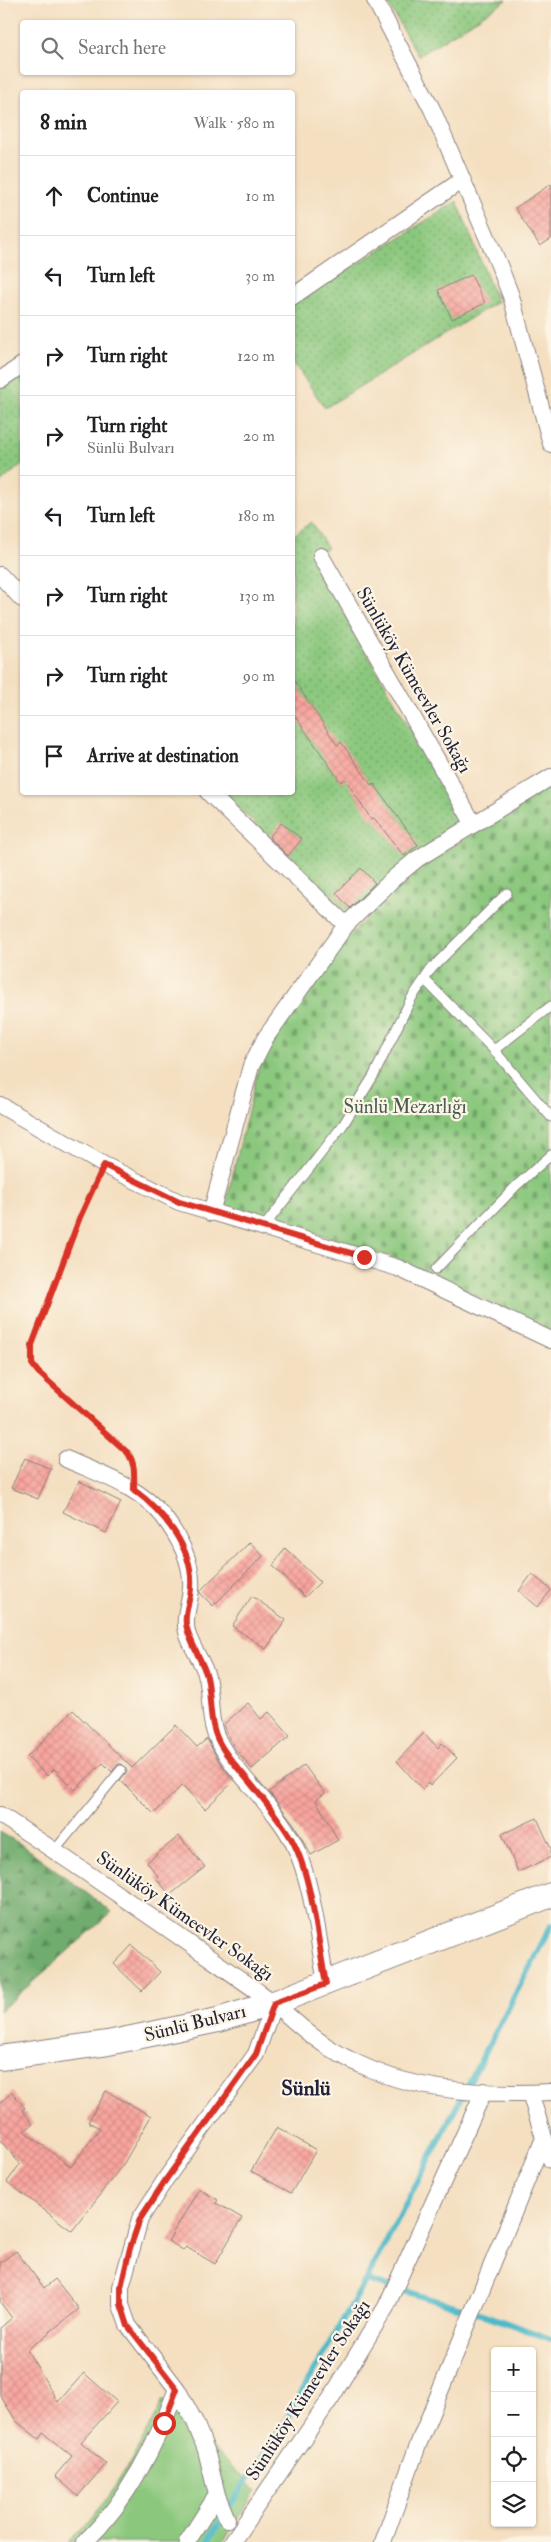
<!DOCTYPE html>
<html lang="en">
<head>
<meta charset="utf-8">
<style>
  body { margin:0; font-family:"IM FELL Double Pica",serif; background:#f2f2f2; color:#202124 }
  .controls { position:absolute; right:15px; bottom:15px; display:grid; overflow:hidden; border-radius:5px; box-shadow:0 1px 4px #0004 }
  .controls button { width:45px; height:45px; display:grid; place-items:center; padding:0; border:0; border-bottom:1px solid #e0e0e0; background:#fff; color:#202124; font:25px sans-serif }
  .stop { position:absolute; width:15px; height:15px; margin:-11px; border:4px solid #d93025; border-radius:50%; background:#fff }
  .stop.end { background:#d93025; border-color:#fff; box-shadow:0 1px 5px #0008 }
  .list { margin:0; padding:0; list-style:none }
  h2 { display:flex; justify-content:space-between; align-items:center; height:65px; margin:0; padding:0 20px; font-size:21px }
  h2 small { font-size:16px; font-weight:400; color:#757577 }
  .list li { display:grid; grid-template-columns:32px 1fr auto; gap:15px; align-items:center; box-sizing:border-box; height:80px; padding:0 20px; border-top:1px solid #e0e0e0 }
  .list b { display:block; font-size:19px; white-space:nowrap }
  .list p { margin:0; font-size:16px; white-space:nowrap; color:#757577 }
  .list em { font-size:16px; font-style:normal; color:#757577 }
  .icon { flex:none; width:28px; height:28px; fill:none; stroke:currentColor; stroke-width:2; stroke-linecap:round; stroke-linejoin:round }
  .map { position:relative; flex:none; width:551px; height:2542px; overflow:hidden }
  .search { position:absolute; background:#fff; box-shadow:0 1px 4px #0004; left:20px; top:20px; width:275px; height:55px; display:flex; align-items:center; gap:12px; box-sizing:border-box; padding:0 18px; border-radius:5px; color:#757577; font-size:19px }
  .panel { position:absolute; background:#fff; box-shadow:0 1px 4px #0004; left:20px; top:90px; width:275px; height:705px; border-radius:5px }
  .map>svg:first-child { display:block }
  .grass { fill:#8bc87e; stroke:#56755c }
  .forest { fill:url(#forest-firs); stroke:#496754 }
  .cemetery { fill:url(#cemetery-stones); stroke:#56755c }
  .garden { fill:url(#garden-dots); stroke:#56755c }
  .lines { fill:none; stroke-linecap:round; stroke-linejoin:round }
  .stream { stroke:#4db9c9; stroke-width:6 }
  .building { fill:url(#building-cross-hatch) }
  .service-casing { stroke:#8b807e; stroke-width:11 }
  .minor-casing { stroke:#8b807e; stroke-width:18 }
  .secondary-casing { stroke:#8b807e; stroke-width:26 }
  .path { stroke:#8b807e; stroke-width:3; stroke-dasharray:1 4; stroke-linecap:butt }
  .service { stroke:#fff; stroke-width:9 }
  .minor { stroke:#fff; stroke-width:16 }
  .secondary { stroke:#fff; stroke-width:24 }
  .route { stroke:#d93025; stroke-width:6 }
  .labels { text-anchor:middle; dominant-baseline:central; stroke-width:4.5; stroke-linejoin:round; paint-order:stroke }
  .street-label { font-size:19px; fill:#22223b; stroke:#fcf5e5 }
  .park-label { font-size:19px; fill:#475c52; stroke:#fcf5e5 }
  .quarter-label { font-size:21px; font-weight:bold; fill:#22223b; stroke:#fcf5e5 }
</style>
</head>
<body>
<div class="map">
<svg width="551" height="2542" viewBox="0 0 551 2542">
  <defs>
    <pattern id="forest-firs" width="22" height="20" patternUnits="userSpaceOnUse" patternTransform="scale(1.25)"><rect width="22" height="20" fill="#70ac6d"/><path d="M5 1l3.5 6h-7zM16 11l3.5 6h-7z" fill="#5c8c5b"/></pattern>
    <pattern id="cemetery-stones" width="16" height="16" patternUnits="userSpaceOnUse" patternTransform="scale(1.25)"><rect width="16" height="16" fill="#8bc87e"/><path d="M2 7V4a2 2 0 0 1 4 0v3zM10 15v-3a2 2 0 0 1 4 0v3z" fill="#71a268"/></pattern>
    <pattern id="garden-dots" width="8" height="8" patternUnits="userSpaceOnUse" patternTransform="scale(1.25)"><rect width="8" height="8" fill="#8bc87e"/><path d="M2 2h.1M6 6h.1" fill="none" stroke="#71a268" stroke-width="1.8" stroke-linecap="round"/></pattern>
    <pattern id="building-cross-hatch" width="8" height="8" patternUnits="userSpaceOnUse" patternTransform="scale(1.25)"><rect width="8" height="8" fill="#f8a49d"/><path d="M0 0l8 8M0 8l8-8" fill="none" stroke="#d48d88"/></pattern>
  </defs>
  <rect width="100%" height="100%" fill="#fcf5e5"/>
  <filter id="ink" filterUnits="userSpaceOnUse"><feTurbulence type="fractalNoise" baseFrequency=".02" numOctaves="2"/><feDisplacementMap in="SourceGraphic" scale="10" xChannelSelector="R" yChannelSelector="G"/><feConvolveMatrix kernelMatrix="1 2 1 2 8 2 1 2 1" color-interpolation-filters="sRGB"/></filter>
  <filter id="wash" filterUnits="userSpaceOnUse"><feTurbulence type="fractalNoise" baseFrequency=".0096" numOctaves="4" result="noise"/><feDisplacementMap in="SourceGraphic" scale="20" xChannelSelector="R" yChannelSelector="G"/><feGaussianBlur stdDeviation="1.12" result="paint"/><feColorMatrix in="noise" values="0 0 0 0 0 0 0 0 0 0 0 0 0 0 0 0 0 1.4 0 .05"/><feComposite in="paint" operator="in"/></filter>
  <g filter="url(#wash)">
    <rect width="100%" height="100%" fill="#f4dfc1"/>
    <path class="grass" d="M163 2400 256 2490 223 2542H69C110 2503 138 2450 163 2400Z"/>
    <path class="forest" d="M0 1832 25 1847 112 1912 0 2011Z"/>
    <path class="cemetery" d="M551 785V1331L407 1263 356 1245 225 1207 259 1065 272 1041 313 981 352 933 412 872Z"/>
    <path class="garden" d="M386 0H507L418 56Z
      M457 201 497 302 325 408 293 362 292 305Z
      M22 375V464L0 483V389Z
      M311 522 328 548 312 557 464 822 349 914 223 793 292 792 293 536Z"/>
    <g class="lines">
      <path class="stream" d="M366 2280 485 2315 551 2339
        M207 2542 284 2423 366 2280 551 1926"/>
    </g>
    <g id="blocks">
      <path class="building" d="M551 184V239L540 246 515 208Z
        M471 275 485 303 452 319 438 290Z
        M292 677 337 745 341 742 372 786 374 784 418 845 404 856 374 818 371 819 345 779 341 782 292 712Z
        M281 823 302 839 288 856 269 837Z
        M361 868 375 883 350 908 336 893Z
        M25 1458 51 1469 38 1499 11 1488Z
        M79 1481 121 1502 106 1533 63 1512Z
        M250 1542 263 1556 213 1606 200 1593 201 1590Z
        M285 1548 320 1582 305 1597 273 1566Z
        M532 1574 551 1590 538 1607 519 1591Z
        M252 1596 286 1620 266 1649 232 1626Z
        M248 1703 261 1719 269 1712 290 1736 252 1769 234 1748 223 1725Z
        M73 1710 132 1768 176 1725 197 1747 207 1739 218 1760 234 1781 205 1809 182 1785 154 1814 120 1780 127 1771 122 1764H118L112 1772 103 1763 75 1790 54 1769 47 1776 27 1757Z
        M424 1733 438 1748 442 1743 457 1758 430 1786 428 1783 422 1789 397 1761Z
        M304 1765 325 1793 316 1800 338 1840 311 1855 294 1824 269 1792Z
        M537 1818 551 1849V1857L518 1872 502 1834Z
        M179 1836 205 1867 170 1895 156 1878 158 1876 147 1862Z
        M132 1945 160 1972 142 1991 114 1964Z
        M106 2091 151 2116 124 2163 72 2231 7 2182 20 2164 0 2140V2103L12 2092 25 2108 22 2110 33 2124 24 2131 71 2167 100 2128 88 2122Z
        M277 2127 316 2150 291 2193 251 2171Z
        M199 2189 218 2200 216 2203 242 2218 215 2264 186 2247 183 2250 168 2241Z
        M16 2251 44 2288 55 2279 79 2309 27 2350 58 2402 84 2373 117 2402 81 2442 106 2464 78 2496 55 2476 72 2456 43 2433 39 2439 16 2421 0 2395V2328L12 2318 0 2302V2263Z"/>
    </g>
  </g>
  <g filter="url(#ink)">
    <use href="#blocks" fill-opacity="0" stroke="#8b807e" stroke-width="1"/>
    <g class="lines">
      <g class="service-casing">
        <path id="service" d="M425 980 494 1050 551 1117
          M494 1050 551 1006
          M263 1228 343 1125 374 1075 411 999 432 968 507 893
          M436 1269 516 1186 551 1155
          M55 1850 121 1770"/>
      </g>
      <g class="minor-casing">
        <path id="minor" d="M375 0 432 109 499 265 511 296 551 444
          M292 297 462 180
          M0 380 22 365
          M321 556 473 823
          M0 575 22 599
          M208 792 346 925
          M0 1105 104 1165 179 1202 398 1268 551 1340
          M211 1213 251 1066 266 1037 346 925 394 878 417 859 551 777
          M66 1459C99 1474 139 1486 163 1516 178 1536 193 1561 191 1588 190 1603 183 1617 187 1632 191 1648 203 1661 207 1677 212 1698 208 1720 218 1740 237 1778 275 1805 294 1844 313 1884 318 1939 326 1983
          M0 1815C88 1872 174 1933 260 1993 280 2007 296 2024 315 2038 333 2052 355 2063 375 2071 429 2093 493 2095 551 2092
          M530 2093 551 2160
          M227 2519 217 2495 206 2450 195 2422 177 2389 128 2325 121 2305V2287L140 2219 167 2177 256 2054 274 2003
          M85 2542C129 2499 155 2446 177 2389
          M187 2542 217 2495
          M232 2542 331 2398 386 2307 484 2091
          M383 2542 418 2445 544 2138"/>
      </g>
      <g class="secondary-casing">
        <path id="secondary" d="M0 2058 108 2043 218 2020 274 2003 551 1895"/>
      </g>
      <path class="path" d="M98 1180 80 1217 32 1345C31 1357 32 1363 38 1372L128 1453 132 1460 134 1472"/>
      <use href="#service" class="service"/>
      <use href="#minor" class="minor"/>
      <use href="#secondary" class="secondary"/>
    </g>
  </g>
  <g class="lines" filter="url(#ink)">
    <path class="route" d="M164 2423 177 2389 128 2326 121 2304V2287L130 2248 140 2219 167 2178 256 2054 274 2003 326 1984C318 1942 312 1876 292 1840 278 1816 260 1795 242 1773 231 1760 218 1746 214 1729 209 1712 211 1694 207 1677 202 1658 189 1643 186 1624 184 1612 191 1599 191 1587 194 1549 163 1511 134 1490 134 1476 136 1465 128 1453L38 1372 32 1364V1345L80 1217 104 1165 179 1202 364 1257"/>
  </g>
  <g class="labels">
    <g class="street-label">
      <text transform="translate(414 680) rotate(60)">Sünlüköy Kümeevler Sokağı</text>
      <text transform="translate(185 1916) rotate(35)">Sünlüköy Kümeevler Sokağı</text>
      <text transform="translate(195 2023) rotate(-14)">Sünlü Bulvarı</text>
      <text transform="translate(308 2390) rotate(-57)">Sünlüköy Kümeevler Sokağı</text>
    </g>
    <g class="park-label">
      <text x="405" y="1107">Sünlü Mezarlığı</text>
    </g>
    <g class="quarter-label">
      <text x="306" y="2088">Sünlü</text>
    </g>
  </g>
</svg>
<div class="controls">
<button>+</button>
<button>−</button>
<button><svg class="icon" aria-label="locate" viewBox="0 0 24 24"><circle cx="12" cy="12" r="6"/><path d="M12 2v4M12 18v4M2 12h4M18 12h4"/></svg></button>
<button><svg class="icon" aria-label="layers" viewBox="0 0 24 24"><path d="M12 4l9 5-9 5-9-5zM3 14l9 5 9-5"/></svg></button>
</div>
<div class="stop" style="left:164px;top:2423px"></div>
<div class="stop end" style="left:364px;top:1257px"></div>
<div class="search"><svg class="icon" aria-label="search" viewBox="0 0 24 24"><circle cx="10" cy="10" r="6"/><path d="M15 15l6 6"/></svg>Search here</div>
<section class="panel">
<h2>8 min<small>Walk · 580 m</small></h2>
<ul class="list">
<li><svg class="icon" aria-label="ahead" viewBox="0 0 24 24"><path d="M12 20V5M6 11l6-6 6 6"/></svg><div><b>Continue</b></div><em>10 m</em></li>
<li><svg class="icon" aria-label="left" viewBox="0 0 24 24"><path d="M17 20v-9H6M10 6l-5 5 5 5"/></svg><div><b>Turn left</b></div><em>30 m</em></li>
<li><svg class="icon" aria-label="right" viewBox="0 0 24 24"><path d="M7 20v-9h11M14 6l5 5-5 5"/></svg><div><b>Turn right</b></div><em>120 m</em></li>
<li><svg class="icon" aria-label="right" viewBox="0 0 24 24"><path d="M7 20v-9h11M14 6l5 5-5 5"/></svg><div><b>Turn right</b><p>Sünlü Bulvarı</p></div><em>20 m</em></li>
<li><svg class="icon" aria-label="left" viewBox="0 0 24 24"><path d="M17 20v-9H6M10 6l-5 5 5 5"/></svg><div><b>Turn left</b></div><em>180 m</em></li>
<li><svg class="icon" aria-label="right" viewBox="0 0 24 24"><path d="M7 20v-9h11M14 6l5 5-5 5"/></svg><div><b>Turn right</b></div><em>130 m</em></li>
<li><svg class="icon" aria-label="right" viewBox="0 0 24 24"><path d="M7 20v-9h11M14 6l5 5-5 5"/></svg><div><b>Turn right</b></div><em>90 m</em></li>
<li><svg class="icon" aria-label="arrive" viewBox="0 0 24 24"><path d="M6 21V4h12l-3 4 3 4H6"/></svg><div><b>Arrive at destination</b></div></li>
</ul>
</section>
</div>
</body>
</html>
